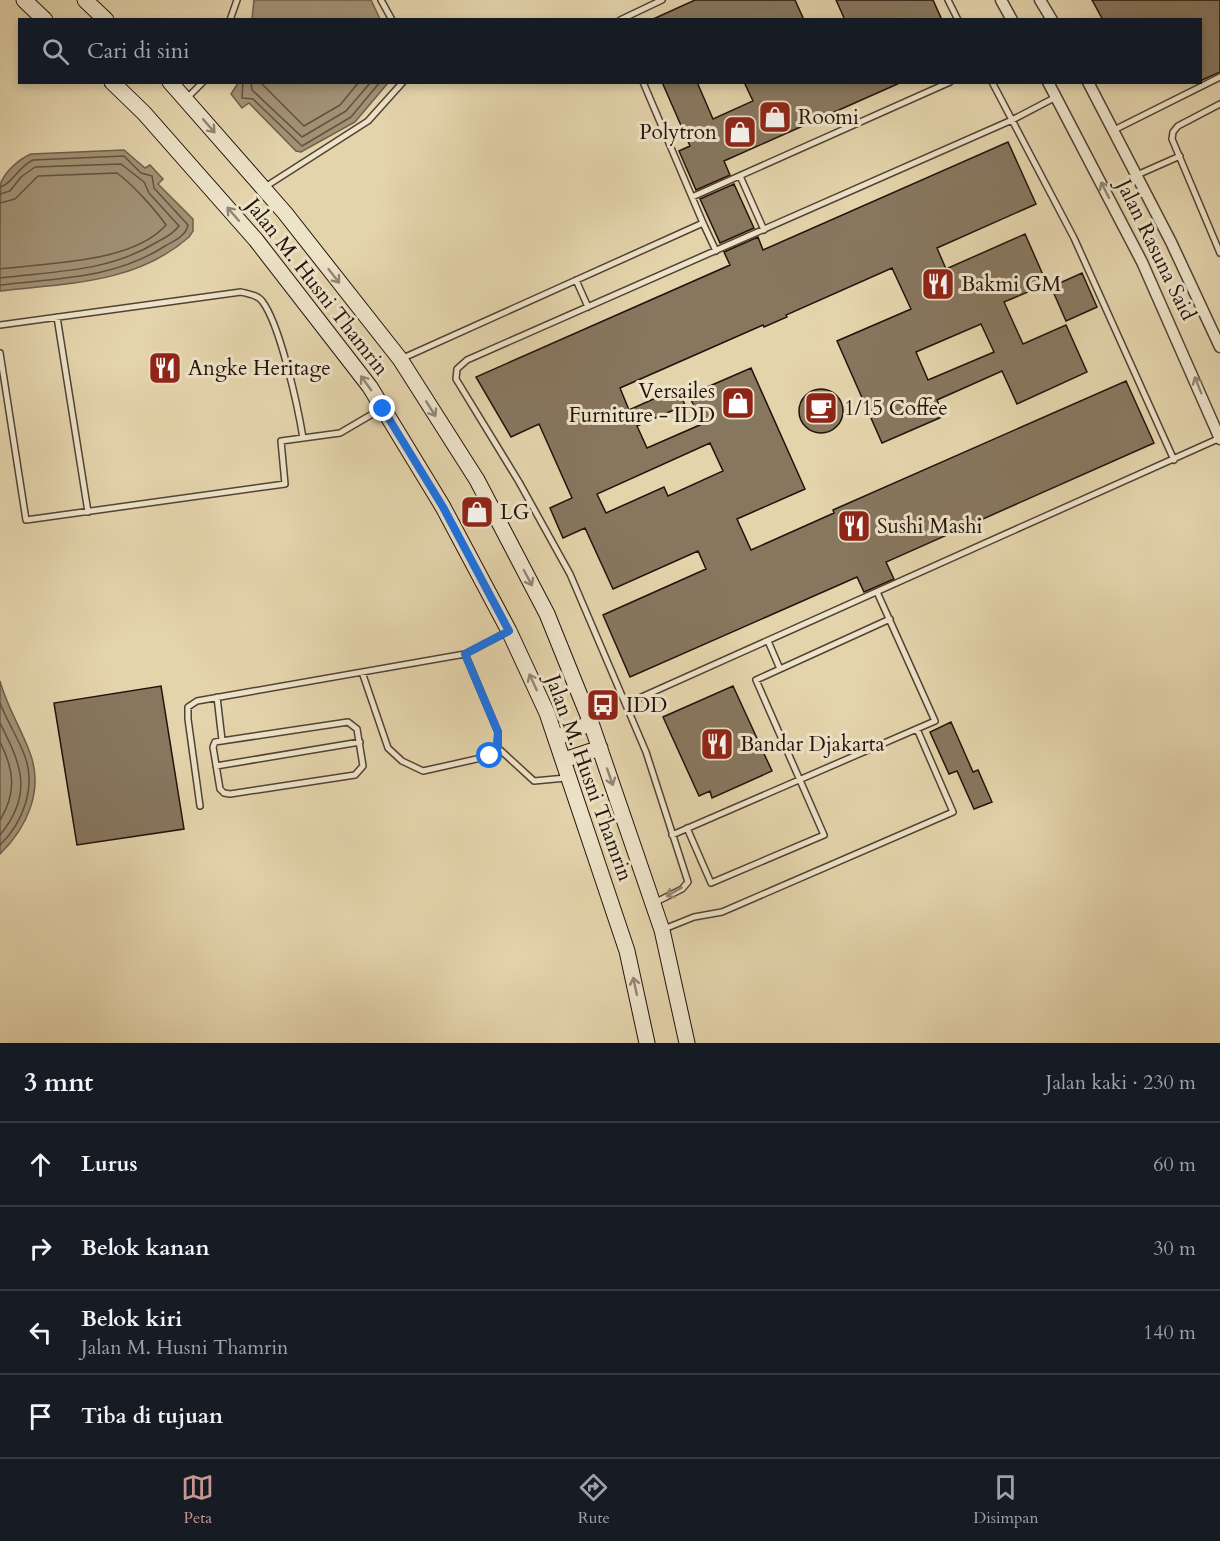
<!DOCTYPE html>
<html lang="id">
<head>
<meta charset="utf-8">
<style>
  body { margin:0; font-family:Cardo,serif; background:#20242c; color:#f1f3f6 }
  .stop { position:absolute; width:18px; height:18px; margin:-14px; border:4px solid #1a73e8; border-radius:50%; background:#fff }
  .stop.end { background:#1a73e8; border-color:#fff; box-shadow:0 2px 6px #0008 }
  .list { margin:0; padding:0; list-style:none }
  h2 { display:flex; justify-content:space-between; align-items:center; height:78px; margin:0; padding:0 24px; font-size:26px }
  h2 small { font-size:20px; font-weight:400; color:#9ea1a6 }
  .list li { display:grid; grid-template-columns:39px 1fr auto; gap:18px; align-items:center; box-sizing:border-box; height:84px; padding:0 24px; border-top:2px solid #363941 }
  .list b { display:block; font-size:22px; white-space:nowrap }
  .list p { margin:0; font-size:20px; white-space:nowrap; color:#9ea1a6 }
  .list em { font-size:20px; font-style:normal; color:#9ea1a6 }
  .icon { flex:none; width:33px; height:33px; fill:none; stroke:currentColor; stroke-width:2; stroke-linecap:round; stroke-linejoin:round }
  .map { position:relative; flex:none; width:1220px; height:1043px; overflow:hidden }
  .search { position:absolute; background:#171b24; box-shadow:0 3px 9px #0003; left:18px; right:18px; top:18px; height:66px; display:flex; align-items:center; gap:15px; box-sizing:border-box; padding:0 21px; border-radius:0px; color:#9ea1a6; font-size:22px }
  .sheet { height:414px; background:#171b24 }
  nav { display:flex; justify-content:space-around; align-items:center; box-sizing:border-box; height:84px; border-top:2px solid #363941; background:#171b24; font-size:16px; color:#9ea1a6 }
  nav a { display:grid; justify-items:center; gap:3px }
  nav .on { color:#c59692 }
  .map>svg:first-child { display:block }
  .water { fill:#a29275; stroke:#6f5f4b; stroke-width:1.5 }
  .lines { fill:none; stroke-linecap:round; stroke-linejoin:round }
  .shore { stroke:#625240; stroke-width:1.5 }
  .building { fill:#87775f; stroke:#23120b; stroke-width:1.5; fill-rule:evenodd }
  .service-casing { stroke:#534233; stroke-width:8 }
  .minor-casing { stroke:#534233; stroke-width:13 }
  .secondary-casing { stroke:#23120b; stroke-width:17 }
  .service { stroke:#ede3c9; stroke-width:5 }
  .minor { stroke:#ede3c9; stroke-width:10 }
  .secondary { stroke:#ede3c9; stroke-width:15 }
  .oneway { stroke:#928574 }
  .route { stroke:#1a73e8; stroke-width:8 }
  .labels { text-anchor:middle; dominant-baseline:central; stroke-width:6; stroke-linejoin:round; paint-order:stroke }
  .poi-label { font-size:21px; fill:#23120b; stroke:#ede3c9; text-anchor:start }
  .street-label { font-size:21px; fill:#23120b; stroke:#ede3c9 }
</style>
</head>
<body>
<div class="map">
<svg width="1220" height="1043" viewBox="0 0 1220 1043">
  <rect width="100%" height="100%" fill="#e4d4ac"/>
  <filter id="stains"><feTurbulence type="fractalNoise" baseFrequency=".00333" numOctaves="4"/><feColorMatrix values="0 0 0 0 .2 0 0 0 0 .09 0 0 0 0 .02 0 0 0 .5 -.17"/></filter>
  <radialGradient id="worn" r=".72"><stop offset=".6" stop-color="#630" stop-opacity="0"/><stop offset="1" stop-color="#630" stop-opacity=".3"/></radialGradient>
  <path class="water" d="M254 0H371L380 19H252Z
    M238 83V82L388 83 355 122 301 152 296 151 249 103 242 108 231 94Z
    M124 150 145 168 150 165 163 179 158 184 193 219V231L189 237C136 284 67 283 0 291 0 273 0 193 1 182 7 170 19 159 31 154Z
    M0 681C7 707 21 728 30 753 44 790 27 828 0 854Z"/>
  <g class="lines">
    <path class="shore" d="M243 82 242 98 253 99 302 146 351 117 380 82
      M251 82 252 90 302 137 346 111 371 82
      M260 82 304 126 340 105 359 82
      M0 187C11 185 19 166 33 160L124 156 141 173 152 176 154 188 188 225C186 236 174 241 165 246 114 279 58 278 0 285
      M0 194 10 191 21 177 35 167 121 164 144 182 149 193 179 226C174 233 165 238 157 242 109 272 55 271 0 278
      M0 203 15 199 38 176 117 173C132 184 155 209 166 225 133 263 47 263 0 269
      M0 703C7 721 17 736 24 754 37 786 23 823 0 845
      M0 723C21 764 34 794 0 835
      M0 742C14 769 17 793 0 820"/>
  </g>
  <path class="building" d="M695 0H795L804 20H651Z
    M836 0H933L942 20H845Z
    M1092 0H1220V72L1200 81V20H1103Z
    M662 82H697L713 119 753 101 744 82H902L724 161 730 175 696 190 679 151 690 146Z
    M1008 142 1036 204 937 248 946 269 1025 234 1047 284 1004 302 1023 344 1066 325 1087 372 1017 404 1002 371 937 400 944 416 882 443 837 341 911 309 892 268 786 315 787 317 764 327 763 325 620 388 629 410 678 388 685 405 637 426 647 448 702 424 689 395 751 368 805 489 737 519 751 550 834 513 833 510 1126 381 1154 443 886 562 894 579 864 592 857 577 630 677 603 615 706 569 698 551 613 589 585 528 563 538 550 508 572 498 539 424 511 437 476 377 730 265 724 252 758 237 763 250ZM981 324 994 352 928 380 916 352ZM710 443 723 471 668 496 664 487 606 513 597 494Z
    M734 184 754 228 720 243 700 199Z
    M1082 273 1097 307 1066 321 1051 287Z
    M799 411a22 22 0 1 1 44 0a22 22 0 1 1-44 0Z
    M161 686 184 829 77 845 54 703Z
    M733 686 772 771 712 798 710 791 699 796 663 717Z
    M951 722 973 772 978 770 992 802 974 809 957 771 949 774 930 732Z"/>
  <g class="lines">
    <g class="service-casing">
      <path id="service" d="M381 0 392 20
        M948 0 958 20
        M230 20 237 0
        M620 20 662 0
        M643 82 703 223
        M992 82 1074 238 1174 460
        M187 98 203 82
        M1220 104 1178 126 1173 132 1172 139 1220 253
        M1114 130 1220 77
        M1137 175 1180 156
        M740 176 764 230
        M265 187 368 121 403 82
        M692 197 950 82
        M576 280 588 307
        M57 317 88 512
        M0 325 241 292C248 294 258 295 262 301 280 324 298 407 303 438
        M0 353 26 520 285 484 281 441 340 433 381 409
        M401 359 703 223 716 251
        M768 641 780 669
        M465 654 507 632
        M217 697 222 740
        M626 704 1220 438
        M348 722 357 729 363 766 355 775 230 794 224 793 220 789 213 747 215 742Z
        M497 747 534 781 566 778
        M216 766 360 742
        M200 806 188 719V707L197 701 465 654 498 732 497 747 490 756 423 771 402 761 388 748 362 672
        M687 828 711 883 824 835 756 680 890 619
        M672 835 935 721 877 592
        M654 903 682 889 688 882 646 752 570 574 519 482 456 379 457 369 467 360 1012 120 1056 97
        M664 929 694 917 722 912 953 812 917 729"/>
    </g>
    <g class="minor-casing">
      <path id="minor" d="M1001 0 1012 20
        M1040 0 1052 20
        M1048 82 1142 262 1220 439
        M1088 82 1171 242 1220 347"/>
    </g>
    <g class="secondary-casing">
      <path id="secondary" d="M24 0 45 20
        M85 0 106 20
        M112 82 144 113 256 240 370 387 443 507 509 631 547 713 627 951 647 1043
        M170 82 285 213 400 359 477 480 547 614 591 723 662 930 687 1043
        M556 738 591 723
        M564 760 600 748"/>
    </g>
    <use href="#service" class="service"/>
    <use href="#minor" class="minor"/>
    <use href="#secondary" class="secondary"/>
  </g>
  <defs><path id="oneway-shaft" d="M-6 0H5M1.5-3L5.5 0L1.5 3" fill="none" stroke-width="1.6" stroke-linecap="round" stroke-linejoin="round" transform="scale(1.5)"/></defs>
  <g class="oneway">
    <use href="#oneway-shaft" transform="translate(209 126) rotate(49)"/>
    <use href="#oneway-shaft" transform="translate(1105 190) rotate(-117)"/>
    <use href="#oneway-shaft" transform="translate(233 214) rotate(-131)"/>
    <use href="#oneway-shaft" transform="translate(334 276) rotate(52)"/>
    <use href="#oneway-shaft" transform="translate(366 383) rotate(-126)"/>
    <use href="#oneway-shaft" transform="translate(1198 385) rotate(-112)"/>
    <use href="#oneway-shaft" transform="translate(431 409) rotate(58)"/>
    <use href="#oneway-shaft" transform="translate(528 578) rotate(62)"/>
    <use href="#oneway-shaft" transform="translate(533 682) rotate(-115)"/>
    <use href="#oneway-shaft" transform="translate(610 777) rotate(71)"/>
    <use href="#oneway-shaft" transform="translate(674 892) rotate(150)"/>
    <use href="#oneway-shaft" transform="translate(635 986) rotate(-102)"/>
  </g>
  <g class="lines">
    <path class="route" d="M383 409 443 507 509 631 465 654 498 732V747L490 756"/>
  </g>
  <defs>
    <g id="shop-square" transform="scale(1.725)"><rect x="-9" y="-9" width="18" height="18" rx="4" fill="#8f2418" stroke="#ede3c9"/><path d="M-5-2.5h2.3a2.7 3.5 0 0 1 5.4 0H5L5.5 6h-11ZM-1.5-2.5h3a1.5 2.3 0 0 0-3 0Z" fill="#fff"/></g>
    <g id="restaurant-square" transform="scale(1.725)"><rect x="-9" y="-9" width="18" height="18" rx="4" fill="#8f2418" stroke="#ede3c9"/><path d="M-5-6h1v4h1v-4h1v4h1v-4h1v5L-1.5 .5V6h-2V.5L-5-1ZM5-6V6H3V1.5H1.5Q1.5-4 5-6Z" fill="#fff"/></g>
    <g id="cafe-square" transform="scale(1.725)"><rect x="-9" y="-9" width="18" height="18" rx="4" fill="#8f2418" stroke="#ede3c9"/><path d="M-5.5-4.5H6V0H3Q3 3.5 0 3.5H-2.5Q-5.5 3.5-5.5 0ZM3-3.2v2h1.7v-2ZM-6 4.5H4V6H-6Z" fill="#fff"/></g>
    <g id="bus-square" transform="scale(1.725)"><rect x="-9" y="-9" width="18" height="18" rx="4" fill="#8f2418" stroke="#ede3c9"/><path d="M-5-6H5V4H4V6H2V4H-2V6H-4V4H-5ZM-3.5-4V0h7V-4ZM-3.5 1.2v1.5H-2V1.2ZM2 1.2v1.5H3.5V1.2Z" fill="#fff"/></g>
  </defs>
  <g fill-rule="evenodd">
    <use href="#shop-square" x="775" y="117"/>
    <use href="#shop-square" x="740" y="132"/>
    <use href="#restaurant-square" x="938" y="284"/>
    <use href="#restaurant-square" x="165" y="368"/>
    <use href="#shop-square" x="738" y="403"/>
    <use href="#cafe-square" x="821" y="408"/>
    <use href="#shop-square" x="477" y="512"/>
    <use href="#restaurant-square" x="854" y="526"/>
    <use href="#bus-square" x="603" y="705"/>
    <use href="#restaurant-square" x="717" y="744"/>
  </g>
  <g class="labels">
    <g class="poi-label">
      <text x="798" y="117">Roomi</text>
      <text x="717" y="132" text-anchor="end">Polytron</text>
      <text x="961" y="284">Bakmi GM</text>
      <text x="188" y="368">Angke Heritage</text>
      <text x="715" y="391" text-anchor="end">Versailes<tspan x="715" dy="24">Furniture - IDD</tspan></text>
      <text x="844" y="408">1/15 Coffee</text>
      <text x="500" y="512">LG</text>
      <text x="877" y="526">Sushi Mashi</text>
      <text x="626" y="705">IDD</text>
      <text x="740" y="744">Bandar Djakarta</text>
    </g>
    <g class="street-label">
      <text transform="translate(1156 250) rotate(64)">Jalan Rasuna Said</text>
      <text transform="translate(317 287) rotate(52)">Jalan M. Husni Thamrin</text>
      <text transform="translate(589 778) rotate(70)">Jalan M. Husni Thamrin</text>
    </g>
  </g>
  <rect width="100%" height="100%" filter="url(#stains)"/>
  <rect width="100%" height="100%" fill="url(#worn)"/>
</svg>
<div class="stop" style="left:490px;top:756px"></div>
<div class="stop end" style="left:383px;top:409px"></div>
<div class="search"><svg class="icon" aria-label="search" viewBox="0 0 24 24"><circle cx="10" cy="10" r="6"/><path d="M15 15l6 6"/></svg>Cari di sini</div>
</div>
<section class="sheet">
<h2>3 mnt<small>Jalan kaki · 230 m</small></h2>
<ul class="list">
<li><svg class="icon" aria-label="ahead" viewBox="0 0 24 24"><path d="M12 20V5M6 11l6-6 6 6"/></svg><div><b>Lurus</b></div><em>60 m</em></li>
<li><svg class="icon" aria-label="right" viewBox="0 0 24 24"><path d="M7 20v-9h11M14 6l5 5-5 5"/></svg><div><b>Belok kanan</b></div><em>30 m</em></li>
<li><svg class="icon" aria-label="left" viewBox="0 0 24 24"><path d="M17 20v-9H6M10 6l-5 5 5 5"/></svg><div><b>Belok kiri</b><p>Jalan M. Husni Thamrin</p></div><em>140 m</em></li>
<li><svg class="icon" aria-label="arrive" viewBox="0 0 24 24"><path d="M6 21V4h12l-3 4 3 4H6"/></svg><div><b>Tiba di tujuan</b></div></li>
</ul>
</section>
<nav>
<a class="on"><svg class="icon" aria-label="map" viewBox="0 0 24 24"><path d="M3 6l6-2 6 2 6-2v14l-6 2-6-2-6 2zM9 4v14M15 6v14"/></svg>Peta</a>
<a><svg class="icon" aria-label="directions" viewBox="0 0 24 24"><path d="M12 3l9 9-9 9-9-9zM9 14v-3h6M13 9l2 2-2 2"/></svg>Rute</a>
<a><svg class="icon" aria-label="saved" viewBox="0 0 24 24"><path d="M7 4h10v16l-5-4-5 4z"/></svg>Disimpan</a>
</nav>
</body>
</html>
